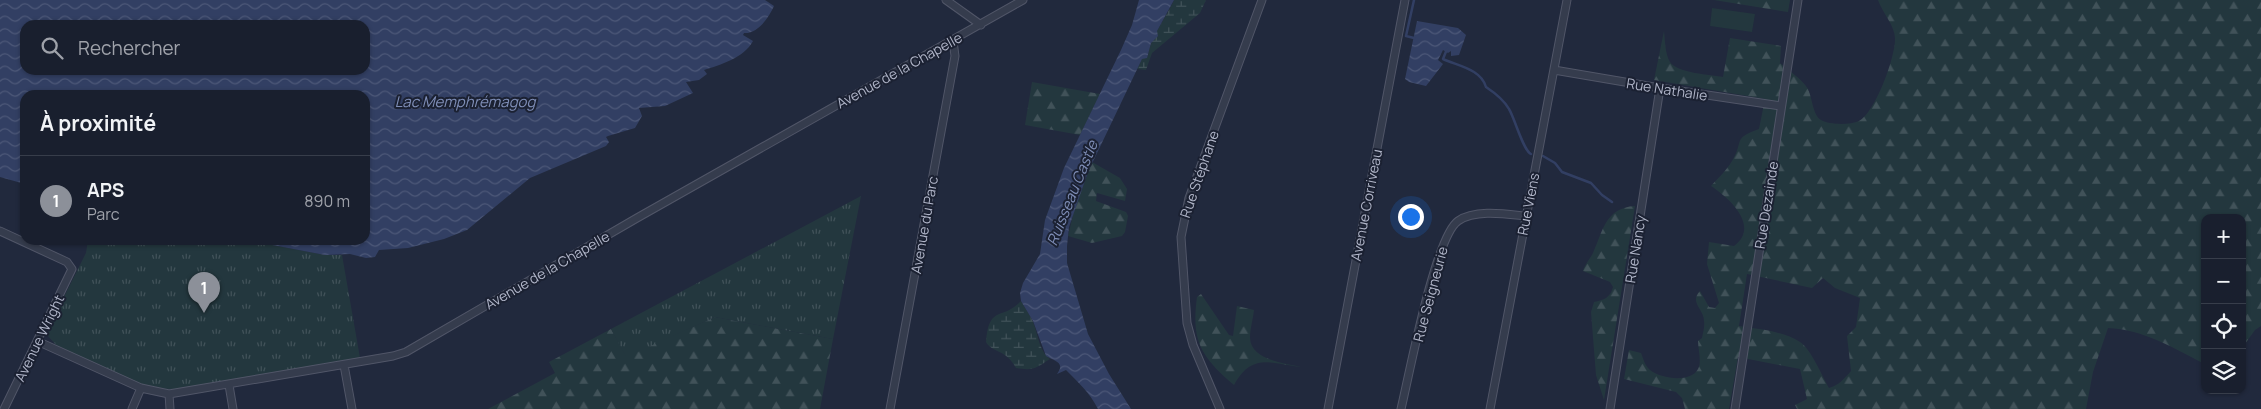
<!DOCTYPE html>
<html lang="fr">
<head>
<meta charset="utf-8">
<style>
  body { margin:0; font-family:Manrope,sans-serif; background:#262c3a; color:#f1f3f6 }
  .controls { position:absolute; right:15px; bottom:15px; display:grid; overflow:hidden; border-radius:10px; box-shadow:0 1px 4px #0004 }
  .controls button { width:45px; height:45px; display:grid; place-items:center; padding:0; border:0; border-bottom:1px solid #373d4a; background:#191f2e; color:#f1f3f6; font:25px sans-serif }
  .you { position:absolute; left:1410px; top:216px; width:18px; height:18px; margin:-12px; border:4px solid #fff; border-radius:50%; background:#1a73e8; box-shadow:0 0 0 8px #1a73e833 }
  .badge { display:grid; place-items:center; width:32px; height:32px; border-radius:50%; background:#8c9099; color:#fff; font-size:16px; font-weight:700 }
  .pin { position:absolute; translate:-50% -41px; filter:drop-shadow(0 1px 2px #0008) }
  .pin::after { content:''; position:absolute; top:26px; width:18px; height:15px; background:inherit; clip-path:polygon(0 0,100% 0,50% 100%) }
  .list { margin:0; padding:0; list-style:none }
  h2 { display:flex; justify-content:space-between; align-items:center; height:65px; margin:0; padding:0 20px; font-size:21px }
  h2 small { font-size:16px; font-weight:400; color:#9fa2aa }
  .list li { display:grid; grid-template-columns:32px 1fr auto; gap:15px; align-items:center; box-sizing:border-box; height:90px; padding:0 20px; border-top:1px solid #373d4a }
  .list b { display:block; font-size:19px; white-space:nowrap }
  .list p { margin:0; font-size:16px; white-space:nowrap; color:#9fa2aa }
  .list em { font-size:16px; font-style:normal; color:#9fa2aa }
  .icon { flex:none; width:28px; height:28px; fill:none; stroke:currentColor; stroke-width:2; stroke-linecap:round; stroke-linejoin:round }
  .map { position:relative; flex:none; width:2261px; height:409px; overflow:hidden }
  .search { position:absolute; background:#191f2e; box-shadow:0 1px 4px #0004; left:20px; top:20px; width:350px; height:55px; display:flex; align-items:center; gap:12px; box-sizing:border-box; padding:0 18px; border-radius:15px; color:#9fa2aa; font-size:19px }
  .panel { position:absolute; background:#191f2e; box-shadow:0 1px 4px #0004; left:20px; top:90px; width:350px; height:155px; border-radius:15px }
  .map>svg:first-child { display:block }
  .grass { fill:#23373e }
  .forest { fill:url(#forest-firs); fill-rule:evenodd }
  .wetland { fill:url(#wetland-marsh) }
  .park { fill:url(#park-tufts) }
  .water { fill:url(#water-waves); fill-rule:evenodd }
  .lines { fill:none; stroke-linecap:round; stroke-linejoin:round }
  .stream { stroke:#323f63; stroke-width:2.5 }
  .street-casing { stroke:#515668; stroke-width:9 }
  .street { stroke:#353c4d; stroke-width:7 }
  .labels { text-anchor:middle; dominant-baseline:central; stroke-width:4; stroke-linejoin:round; paint-order:stroke }
  .street-label { font-size:14px; fill:#b1b6c9; stroke:#1b2132 }
  .water-label { font-size:15px; font-style:italic; fill:#7f8eb7; stroke:#1b2132 }
</style>
</head>
<body>
<div class="map">
<svg width="2261" height="409" viewBox="0 0 2261 409">
  <defs>
    <pattern id="forest-firs" width="22" height="20" patternUnits="userSpaceOnUse" patternTransform="scale(1.25)"><rect width="22" height="20" fill="#23373e"/><path d="M5 1l3.5 6h-7zM16 11l3.5 6h-7z" fill="#415259"/></pattern>
    <pattern id="wetland-marsh" width="20" height="14" patternUnits="userSpaceOnUse" patternTransform="scale(1.25)"><rect width="20" height="14" fill="#23373e"/><path d="M1 5h8M5 5V1M11 12h8M15 12V8" fill="none" stroke="#415259"/></pattern>
    <pattern id="park-tufts" width="24" height="20" patternUnits="userSpaceOnUse" patternTransform="scale(1.25)"><rect width="24" height="20" fill="#23373e"/><path d="M3 7l-1-3M5 7V3M7 7l1-3M15 17l-1-3M17 17v-4M19 17l1-3" fill="none" stroke="#415259"/></pattern>
    <pattern id="water-waves" width="16" height="10" patternUnits="userSpaceOnUse" patternTransform="scale(1.25)"><rect width="16" height="10" fill="#323f63"/><path d="M0 5q4-4 8 0t8 0" fill="none" stroke="#4d5878"/></pattern>
  </defs>
  <rect width="100%" height="100%" fill="#21293d"/>
  <path class="grass" d="M1712 8 1755 14 1752 32 1710 26Z"/>
  <path class="forest" d="M1714 0H1790L1788 12Z
    M1878 0H2261V326L2255 330 2242 348V218H2205V364C2175 349 2143 329 2108 328L2093 372 2086 409H1797L1795 405 1807 399 1800 369 1738 357 1729 409H1685L1682 398 1676 392 1624 379 1629 350 1641 353C1643 358 1645 366 1650 370 1661 379 1691 383 1698 369 1702 362 1698 349 1698 341L1702 338C1703 333 1705 326 1704 321 1704 309 1689 303 1700 291L1709 307 1715 308 1719 303 1707 264 1709 242 1734 246C1761 226 1728 197 1711 186 1718 178 1727 170 1732 161 1744 142 1732 138 1759 129L1765 99 1654 80 1664 31C1665 40 1665 54 1670 62 1677 73 1711 75 1723 77L1730 38 1781 46 1780 63C1789 71 1801 78 1808 89 1812 97 1813 116 1821 120 1830 125 1850 125 1859 121 1875 113 1896 56 1895 38 1895 26 1882 12 1878 0ZM1747 274 1812 288 1823 278 1835 288 1860 298 1856 327 1847 336 1851 371C1844 379 1839 385 1829 388 1822 376 1811 349 1800 342 1783 331 1758 329 1739 326Z
    M1032 82 1100 94 1080 135 1025 125Z
    M1092 162 1120 178 1127 189 1125 201 1097 193 1096 201 1126 212 1128 216 1125 232 1122 236 1092 243 1068 236 1074 211Z
    M1635 206 1604 400 1596 375 1591 312 1594 302C1604 300 1610 298 1613 287L1610 282 1583 271C1585 264 1590 259 1593 253 1603 231 1605 208 1635 206Z
    M1201 294 1229 335 1233 336 1237 306 1254 310C1253 319 1250 329 1250 338 1251 360 1284 363 1301 367 1269 363 1252 353 1234 385 1201 357 1191 341 1197 297Z
    M715 317 833 339 820 409H488L555 373 549 362 611 329 626 356Z"/>
  <path class="wetland" d="M1174 0H1206L1200 13 1152 53 1146 70 1137 69 1142 59 1148 56C1150 38 1166 18 1174 0Z
    M1021 301C1025 308 1030 315 1033 322 1038 334 1039 351 1050 359 1036 368 1034 371 1016 368 1006 349 992 353 986 342 989 304 1002 321 1021 301Z"/>
  <path class="park" d="M861 196 833 339 715 317 626 357 611 329Z
    M88 240H246L325 255H342L360 358 177 389C138 391 91 361 56 345L48 336 50 325 86 253Z"/>
  <path class="water" d="M0 0H765L774 6C769 17 758 34 744 33L743 35 753 41C744 58 720 65 704 70L707 74 699 80 686 82 693 93 665 106 639 108 642 116 635 128 608 136 606 137 609 142 606 146 530 178 467 230 444 239 408 248 379 250 375 257 366 258 350 254 325 255 246 240H365V95H25V184L0 177ZM25 25H365V70H25Z
    M1139 0H1174L1157 31 1158 36 1151 43 1147 58 1142 59 1088 172 1069 227 1067 246V263L1088 334 1109 374 1131 409H1098C1090 393 1078 382 1066 370L1057 374C1066 362 1054 361 1046 356L1033 321 1021 301 1020 293 1023 283 1040 254 1045 220 1064 168 1121 50 1132 25Z
    M1417 21 1458 28 1466 35 1459 55 1451 56V51L1448 53 1443 50 1438 60 1443 64 1426 86 1409 82 1405 79Z"/>
  <g class="lines">
    <path class="stream" d="M1414 0 1406 36 1414 38
      M1447 49 1443 59C1458 66 1481 69 1486 87 1495 93 1504 100 1509 109 1515 119 1523 150 1531 154
      M1543 156 1555 163 1562 172 1591 183 1602 195 1612 202"/>
    <g class="street-casing">
      <path id="street" d="M946 0 981 25
        M1554 70 1660 88 1781 106
        M0 231 67 262 72 269 4 409
        M37 341 141 388 169 394 393 356 406 352 637 218 1023 0
        M344 365 352 409
        M229 385 233 409
        M169 394 170 409
        M132 409 141 388
        M890 409 955 56 953 41
        M1220 409 1193 345 1187 323 1181 237 1189 198 1262 0
        M1328 409 1405 0
        M1401 409C1409 376 1435 237 1458 221 1475 209 1506 214 1525 216
        M1490 409 1567 0
        M1610 409 1660 88
        M1735 409 1798 0"/>
    </g>
    <use href="#street" class="street"/>
  </g>
  <g class="labels">
    <g class="street-label">
      <text transform="translate(899 70) rotate(-29)">Avenue de la Chapelle</text>
      <text transform="translate(1667 89) rotate(9)">Rue Nathalie</text>
      <text transform="translate(1199 174) rotate(-71)">Rue Stéphane</text>
      <text transform="translate(1528 204) rotate(-79)">Rue Viens</text>
      <text transform="translate(1366 205) rotate(-79)">Avenue Corriveau</text>
      <text transform="translate(1766 205) rotate(-81)">Rue Dezainde</text>
      <text transform="translate(924 225) rotate(-80)">Avenue du Parc</text>
      <text transform="translate(1635 249) rotate(-81)">Rue Nancy</text>
      <text transform="translate(547 270) rotate(-30)">Avenue de la Chapelle</text>
      <text transform="translate(1430 294) rotate(-75)">Rue Seigneurie</text>
      <text transform="translate(39 338) rotate(-64)">Avenue Wright</text>
    </g>
    <g class="water-label">
      <text x="465" y="101">Lac Memphrémagog</text>
      <text transform="translate(1072 193) rotate(-68)">Ruisseau Castle</text>
    </g>
  </g>
</svg>
<div class="controls">
<button>+</button>
<button>−</button>
<button><svg class="icon" aria-label="locate" viewBox="0 0 24 24"><circle cx="12" cy="12" r="6"/><path d="M12 2v4M12 18v4M2 12h4M18 12h4"/></svg></button>
<button><svg class="icon" aria-label="layers" viewBox="0 0 24 24"><path d="M12 4l9 5-9 5-9-5zM3 14l9 5 9-5"/></svg></button>
</div>
<div class="you"></div>
<div class="pin badge" style="left:204px;top:313px">1</div>
<div class="search"><svg class="icon" aria-label="search" viewBox="0 0 24 24"><circle cx="10" cy="10" r="6"/><path d="M15 15l6 6"/></svg>Rechercher</div>
<section class="panel">
<h2>À proximité<small></small></h2>
<ul class="list">
<li><span class="badge">1</span><div><b>APS</b><p>Parc</p></div><em>890 m</em></li>
</ul>
</section>
</div>
</body>
</html>
